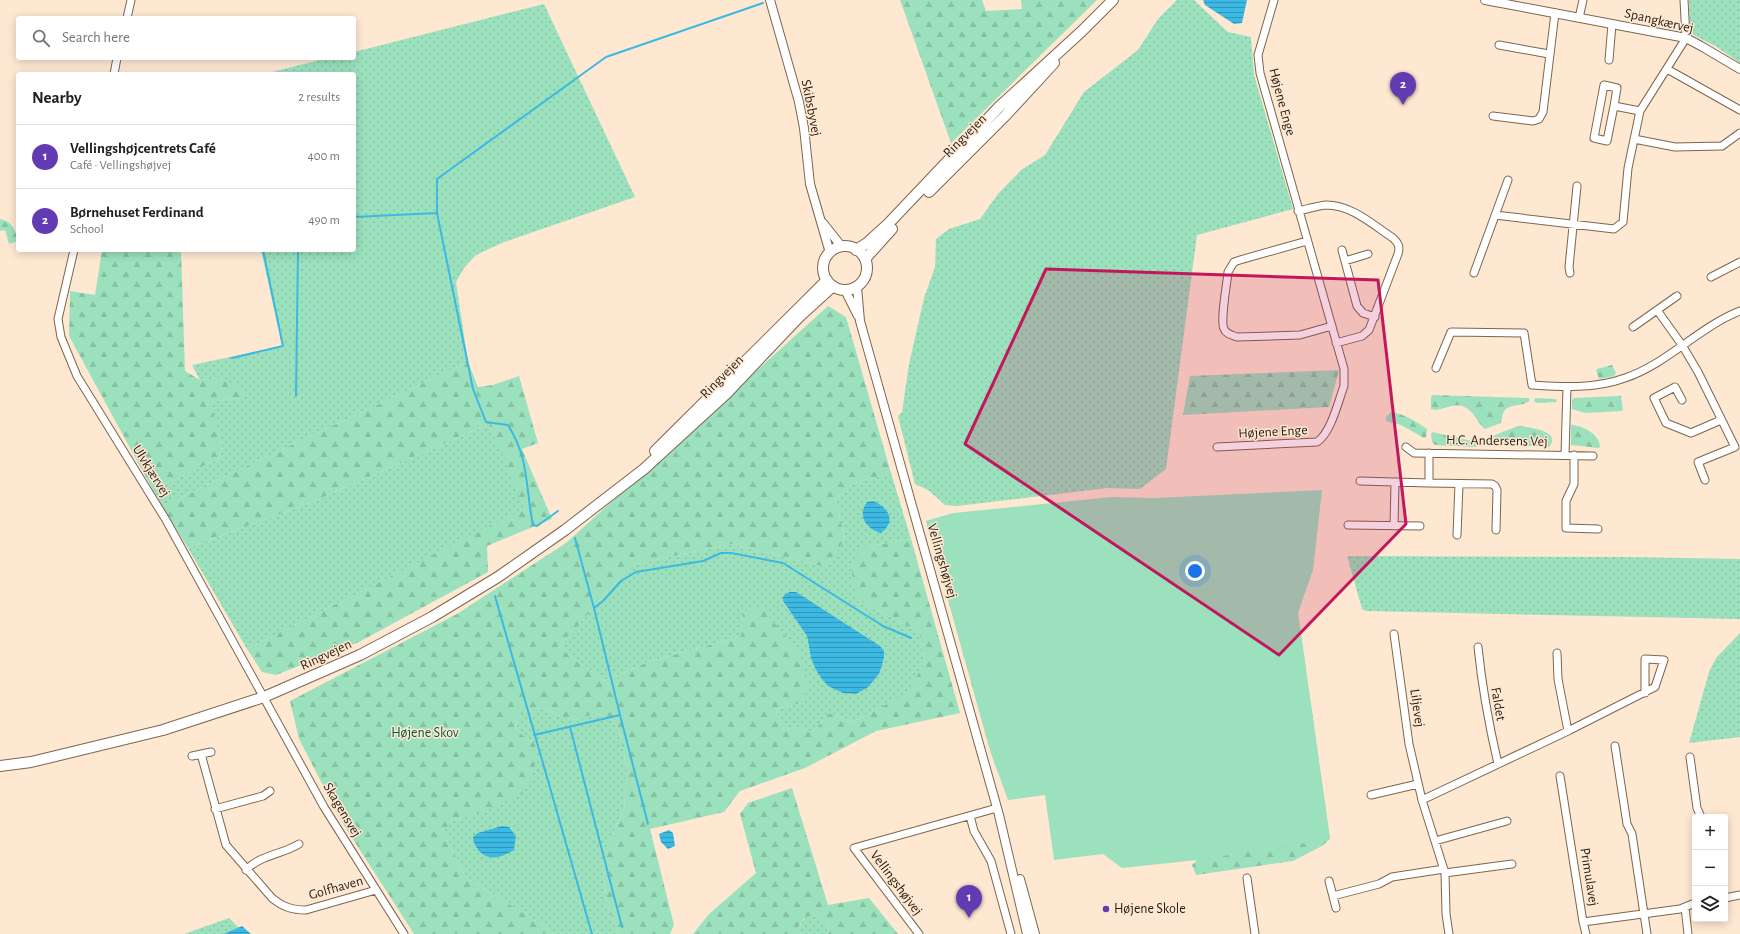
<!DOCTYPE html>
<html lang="en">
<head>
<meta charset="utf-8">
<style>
  body { margin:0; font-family:"Alegreya Sans",sans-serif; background:#f2f2f2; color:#202124 }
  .controls { position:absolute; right:12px; bottom:12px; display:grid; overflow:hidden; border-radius:4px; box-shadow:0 2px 10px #0003 }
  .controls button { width:36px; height:36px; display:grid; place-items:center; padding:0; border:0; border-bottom:1px solid #e0e0e0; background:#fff; color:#202124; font:20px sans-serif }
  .you { position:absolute; left:1195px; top:571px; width:14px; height:14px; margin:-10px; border:3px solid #fff; border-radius:50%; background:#1a73e8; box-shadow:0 0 0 6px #1a73e833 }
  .badge { display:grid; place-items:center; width:26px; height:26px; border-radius:50%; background:#623bb3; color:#fff; font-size:13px; font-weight:700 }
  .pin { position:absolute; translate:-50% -33px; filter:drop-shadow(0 1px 2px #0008) }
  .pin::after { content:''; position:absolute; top:21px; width:14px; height:12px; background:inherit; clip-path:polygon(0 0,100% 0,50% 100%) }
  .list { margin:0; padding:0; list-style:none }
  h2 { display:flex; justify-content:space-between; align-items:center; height:52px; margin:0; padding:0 16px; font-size:17px }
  h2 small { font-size:13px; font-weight:400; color:#757577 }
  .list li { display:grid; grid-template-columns:26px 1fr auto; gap:12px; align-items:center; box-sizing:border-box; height:64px; padding:0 16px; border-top:1px solid #e0e0e0 }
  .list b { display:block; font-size:15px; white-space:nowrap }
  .list p { margin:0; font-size:13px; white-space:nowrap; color:#757577 }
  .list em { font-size:13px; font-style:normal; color:#757577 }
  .icon { flex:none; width:22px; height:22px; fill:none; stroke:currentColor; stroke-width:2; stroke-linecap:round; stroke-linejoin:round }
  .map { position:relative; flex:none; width:1740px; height:934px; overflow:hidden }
  .search { position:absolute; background:#fff; box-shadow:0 2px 10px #0003; left:16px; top:16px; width:340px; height:44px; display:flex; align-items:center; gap:10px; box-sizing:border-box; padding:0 14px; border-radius:4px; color:#757577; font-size:15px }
  .panel { position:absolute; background:#fff; box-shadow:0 2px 10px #0003; left:16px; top:72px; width:340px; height:180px; border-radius:4px }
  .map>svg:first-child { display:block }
  .grass { fill:url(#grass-dots); fill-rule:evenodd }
  .forest { fill:url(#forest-firs) }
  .green { fill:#9be1be }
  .water { fill:url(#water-rules) }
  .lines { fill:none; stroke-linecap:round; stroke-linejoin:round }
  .stream { stroke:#3cb9e3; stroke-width:2 }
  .minor-casing { stroke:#7d664c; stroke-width:9 }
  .tertiary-casing { stroke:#7d664c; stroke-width:10 }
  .secondary-casing { stroke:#7d664c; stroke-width:12 }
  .minor { stroke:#fff; stroke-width:7 }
  .tertiary { stroke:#fff; stroke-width:8 }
  .secondary { stroke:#fff; stroke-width:10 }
  .marked { fill:#c2185b; fill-opacity:0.2; stroke:#c2185b; stroke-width:3; stroke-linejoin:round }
  .poi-dot { fill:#623bb3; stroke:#fee8d2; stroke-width:1.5 }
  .labels { text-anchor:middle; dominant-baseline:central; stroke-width:3; stroke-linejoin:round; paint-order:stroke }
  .street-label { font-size:14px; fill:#271d13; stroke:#fee8d2 }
  .park-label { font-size:14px; fill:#015a3c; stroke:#fee8d2 }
  .poi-label { font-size:14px; fill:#271d13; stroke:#fee8d2; text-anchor:start }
</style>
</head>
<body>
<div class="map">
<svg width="1740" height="934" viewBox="0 0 1740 934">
  <defs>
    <pattern id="grass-dots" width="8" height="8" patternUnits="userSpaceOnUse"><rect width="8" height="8" fill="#9be1be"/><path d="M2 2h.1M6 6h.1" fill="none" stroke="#86c1a2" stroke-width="1.8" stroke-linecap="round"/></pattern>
    <pattern id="forest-firs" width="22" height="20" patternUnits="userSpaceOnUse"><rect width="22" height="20" fill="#9be1be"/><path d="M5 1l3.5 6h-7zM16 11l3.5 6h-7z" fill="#86c1a2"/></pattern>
    <pattern id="water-rules" width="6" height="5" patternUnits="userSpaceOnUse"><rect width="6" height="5" fill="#3cb9e3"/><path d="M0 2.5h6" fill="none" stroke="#3296b7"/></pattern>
  </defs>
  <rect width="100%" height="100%" fill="#fee8d2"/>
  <path class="grass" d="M1177 0H1194L1228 32 1251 37 1254 75 1293 209 1197 235 1166 469 1140 489 1108 488 957 506 945 505 928 490 915 484 898 416 902 412 909 364 924 298 935 267 936 239 949 229 980 219 998 194 1021 170 1045 155 1084 92 1138 50 1158 19Z
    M1689 0H1740V63L1717 47 1690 33Z
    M544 4 635 197 504 242 476 255 464 268 456 282 468 362 162 506 153 490 220 458 222 444 209 402 244 398 219 378 200 380 192 365 282 346 261 250H354V74H264L328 58H354V52Z
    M489 424 525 509 247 649 188 548 312 502Z
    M891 473 911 539 863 547 858 600 919 632 925 662 907 694 852 722 829 713 813 732 793 727 784 730 776 709 802 703 743 611 741 636 648 662 604 681 559 647 631 565 732 544 825 567 845 540 836 499 852 484ZM785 594 867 688 856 694 821 678 811 658 807 636 783 601V597Z
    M1347 556 1625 557 1740 559V619L1366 611 1362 609Z
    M1740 633V737L1689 743 1709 672 1716 658Z
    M540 708 560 717 576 720 596 713 613 720 620 733 627 772 624 808 602 861 607 905 619 934H552L544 926 466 877 446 838 444 830 451 821 461 818 535 744 517 731 516 721 521 713Z
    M811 915C822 915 830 922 828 934H799C798 925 802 919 811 915Z
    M229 918 245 934H184Z"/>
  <path class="forest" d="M900 0H982L986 11 1022 9 1021 0H1097L951 143Z
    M0 219C13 222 16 230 17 241L9 244 5 230 0 231Z
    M102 250H181L185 371 200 380 219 378 247 391 249 395 244 398 210 402 222 444 220 458 153 490 69 336 70 291 95 295Z
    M828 306 846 317 891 473 852 484 836 499 845 540 825 567 732 544 631 565 559 647 604 681 648 662 741 636 743 611 761 607 797 650 809 685 802 703 776 709 784 730 793 727 813 732 829 713 852 722 906 694 925 662 919 632 858 600 850 565 863 547 911 539 960 713 876 731 805 768 740 791 724 812 650 829 674 925 670 934H619L607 905 602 861 624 808 627 772 620 733 613 720 596 713 576 720 560 717 540 708 521 713 516 721 517 731 535 744 537 761 527 787 520 795 483 812 451 821 445 830 446 838 466 877 544 926 552 934H414L342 822 299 739 290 701 457 614 566 543Z
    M468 362 478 387 493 385 519 376 538 443 522 449 552 519 487 546 488 572 359 642 276 675 262 672 247 649 524 509 489 424 312 502 188 548 162 506Z
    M1612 365 1616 373 1614 376 1599 379 1596 370 1597 369Z
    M1339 370 1329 407 1183 415 1190 376Z
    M1433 395 1529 398 1530 400C1524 407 1511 403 1505 410 1502 414 1502 419 1501 423L1485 429C1478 424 1475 414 1468 409 1454 399 1443 413 1431 409V397Z
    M1619 396H1621L1623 410 1621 411 1585 413 1572 409V400L1574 398Z
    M1535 398 1556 399 1557 402 1536 403 1534 401Z
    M1391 412C1405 414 1415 421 1427 429L1426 437 1424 438 1401 425 1386 421V417Z
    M1571 425C1582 425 1599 434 1600 446L1599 448 1571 445Z
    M1518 426C1527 427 1563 430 1549 447L1488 444 1487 441 1490 437Z
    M1432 432 1476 442 1477 445 1476 447 1435 445 1432 442 1431 434Z
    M954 513 1298 613 1330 839 1322 846 1293 861 1196 875 1192 865 1197 860 1288 623 1007 795 991 754 926 521Z
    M792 788 828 905 869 898 898 934H828C832 910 796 909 799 934H693L709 914 756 873 740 814 748 803Z"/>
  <path class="green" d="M1322 490 1313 570 1298 613 1330 839 1197 860 1122 868 1103 854 1054 860 1045 795 1008 800 995 764 926 521 954 513 1111 497 1154 498Z"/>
  <path class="water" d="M1203 0H1247L1242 23 1234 24 1205 5Z
    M873 501C888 507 897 521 881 533 866 529 857 516 867 502Z
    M790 592H796L880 646 884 651V658L879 674 867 688 856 694 843 693 828 686 821 678 815 668 811 658 807 636 783 601V597L785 594Z
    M502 826 509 827 516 836 514 850C503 857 489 862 479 851 476 847 473 842 473 837L478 833Z
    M669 830 673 833 675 846 668 849 661 842 659 834Z
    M242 926 251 934H224Z"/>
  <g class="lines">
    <path class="stream" d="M354 217 437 213
      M232 358 283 346 263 250
      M296 396 298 250
      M558 511 537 526 533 525C525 487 530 460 508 425L486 422 473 389 437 213V179L606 57 763 3
      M495 596 592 934
      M594 608 603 601 621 581 636 572 703 561 721 553H731L783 563 883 626 911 638
      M620 715 648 824
      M570 727 622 927
      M534 735 620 715 594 608 575 538"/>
    <g class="minor-casing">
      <path id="minor" d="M127 18 131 0
        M1579 18 1583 0
        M1499 45 1549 54
        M1609 60 1612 24
        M1667 69 1740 110
        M114 74 117 58
        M1614 106 1617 88 1604 85 1594 138 1607 141 1614 106 1640 111
        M1493 116 1533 121 1539 119 1543 112 1555 13
        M1634 139 1675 147 1722 146 1740 133
        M1298 211C1307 209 1317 206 1326 205 1352 205 1373 225 1393 238 1399 244 1400 247 1398 254L1369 330 1362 336 1336 343
        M1495 215 1614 229 1623 222 1628 168 1640 111 1686 38 1684 0
        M1307 241 1240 260 1234 262 1228 272C1227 284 1220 320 1224 329 1226 334 1232 335 1237 337L1300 335 1332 326
        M74 250 58 319 61 337 77 376 166 520 324 807 404 934
        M1342 250 1357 306 1363 313 1375 317
        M1345 261 1368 254
        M1474 273 1508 180
        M1570 273 1569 267 1577 186
        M1711 277 1740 262
        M1657 310 1682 345 1698 372 1735 447 1698 462 1705 480
        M1633 327 1677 296
        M1436 368 1451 332 1524 333 1532 385C1563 387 1595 389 1625 378 1667 364 1699 327 1740 311
        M1682 400 1675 387 1654 398 1666 423 1691 433 1721 420
        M1217 447 1317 442C1331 433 1338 402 1344 386V369L1260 73 1258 55 1274 0
        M1406 447 1414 453 1593 456
        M1429 453V483L1492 484 1495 486 1497 490 1496 530
        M1565 455 1567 387
        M1574 455V484L1566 501V528L1598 529
        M1360 481 1429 483
        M1348 525 1420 526
        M1394 526 1395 482
        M1457 535 1459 484
        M1394 634 1409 744 1422 800 1445 873 1446 914 1449 934
        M1478 647C1482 687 1489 725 1498 764
        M1557 653 1558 679 1568 731
        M1615 746 1627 824 1632 834 1647 934
        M201 754 226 845 272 898C283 907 292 910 306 910L376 890
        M192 756 211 752
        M1690 757 1697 808 1701 817
        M1560 776 1583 922 1680 909 1695 903
        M1371 795 1418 784
        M1422 800 1568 731 1655 687 1664 660 1645 659V693
        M215 809 263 796 270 791
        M970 816 974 831 991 861 1011 934
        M1435 841 1507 821
        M246 870C262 854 281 855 299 844
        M1445 873 1512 864
        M1247 878 1255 934
        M1329 881 1336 908
        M1333 896 1379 884 1392 877 1444 869
        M1725 898 1740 895
        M1685 907 1688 934
        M1583 922 1586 934
        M919 934 854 848 997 808"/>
    </g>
    <g class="tertiary-casing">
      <path id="tertiary" d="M770 0 799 102 804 128 810 184 830 253
        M1485 0 1686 38 1701 46 1740 69
        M823 223 842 247
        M857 287 860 321 999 815 1027 934
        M845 290 858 316
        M1020 879 1035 934"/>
    </g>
    <g class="secondary-casing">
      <path id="secondary" d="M929 192 1005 116 1054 63
        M823 268a22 22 0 1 1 44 0a22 22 0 1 1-44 0Z
        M856 250 867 243 888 224 999 107 1082 31 1113 0
        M865 259 892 229
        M655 451 827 280
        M0 766 31 762 163 730 264 697 360 655 432 617 498 577 565 530 644 469 727 393 799 317 833 286"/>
    </g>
    <use href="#minor" class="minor"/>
    <use href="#tertiary" class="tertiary"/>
    <use href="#secondary" class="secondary"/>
  </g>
  <path class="marked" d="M1046 269 1378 280 1406 524 1279 655 965 444Z"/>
  <circle class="poi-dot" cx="1106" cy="909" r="4"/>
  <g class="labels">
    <g class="street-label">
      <text transform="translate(1659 21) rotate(13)">Spangkærvej</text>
      <text transform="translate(1282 102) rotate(75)">Højene Enge</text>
      <text transform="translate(811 108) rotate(79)">Skibsbyvej</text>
      <text transform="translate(965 136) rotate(-45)">Ringvejen</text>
      <text transform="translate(722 377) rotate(-45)">Ringvejen</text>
      <text transform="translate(1273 432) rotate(-3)">Højene Enge</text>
      <text transform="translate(1497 441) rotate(1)">H.C. Andersens Vej</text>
      <text transform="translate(151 471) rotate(58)">Ulvkjærvej</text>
      <text transform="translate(942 561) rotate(74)">Vellingshøjvej</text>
      <text transform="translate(326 655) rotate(-25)">Ringvejen</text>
      <text transform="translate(1498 704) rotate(80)">Faldet</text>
      <text transform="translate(1417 708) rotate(82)">Liljevej</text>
      <text transform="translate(342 810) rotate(59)">Skagensvej</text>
      <text transform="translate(1589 877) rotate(81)">Primulavej</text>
      <text transform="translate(896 883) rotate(53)">Vellingshøjvej</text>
      <text transform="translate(336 888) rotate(-16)">Golfhaven</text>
    </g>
    <g class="park-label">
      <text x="425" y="733">Højene Skov</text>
    </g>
    <g class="poi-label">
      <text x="1114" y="909">Højene Skole</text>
    </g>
  </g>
</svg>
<div class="controls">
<button>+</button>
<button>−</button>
<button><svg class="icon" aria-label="layers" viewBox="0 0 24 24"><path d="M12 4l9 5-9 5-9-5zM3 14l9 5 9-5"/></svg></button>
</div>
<div class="you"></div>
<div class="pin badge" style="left:969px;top:918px">1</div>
<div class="pin badge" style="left:1403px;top:105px">2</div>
<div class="search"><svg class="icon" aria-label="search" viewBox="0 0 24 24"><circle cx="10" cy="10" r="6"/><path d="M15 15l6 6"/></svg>Search here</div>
<section class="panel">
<h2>Nearby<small>2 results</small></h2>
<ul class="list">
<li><span class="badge">1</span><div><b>Vellingshøjcentrets Café</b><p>Café · Vellingshøjvej</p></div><em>400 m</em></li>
<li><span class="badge">2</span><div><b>Børnehuset Ferdinand</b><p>School</p></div><em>490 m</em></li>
</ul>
</section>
</div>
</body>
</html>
